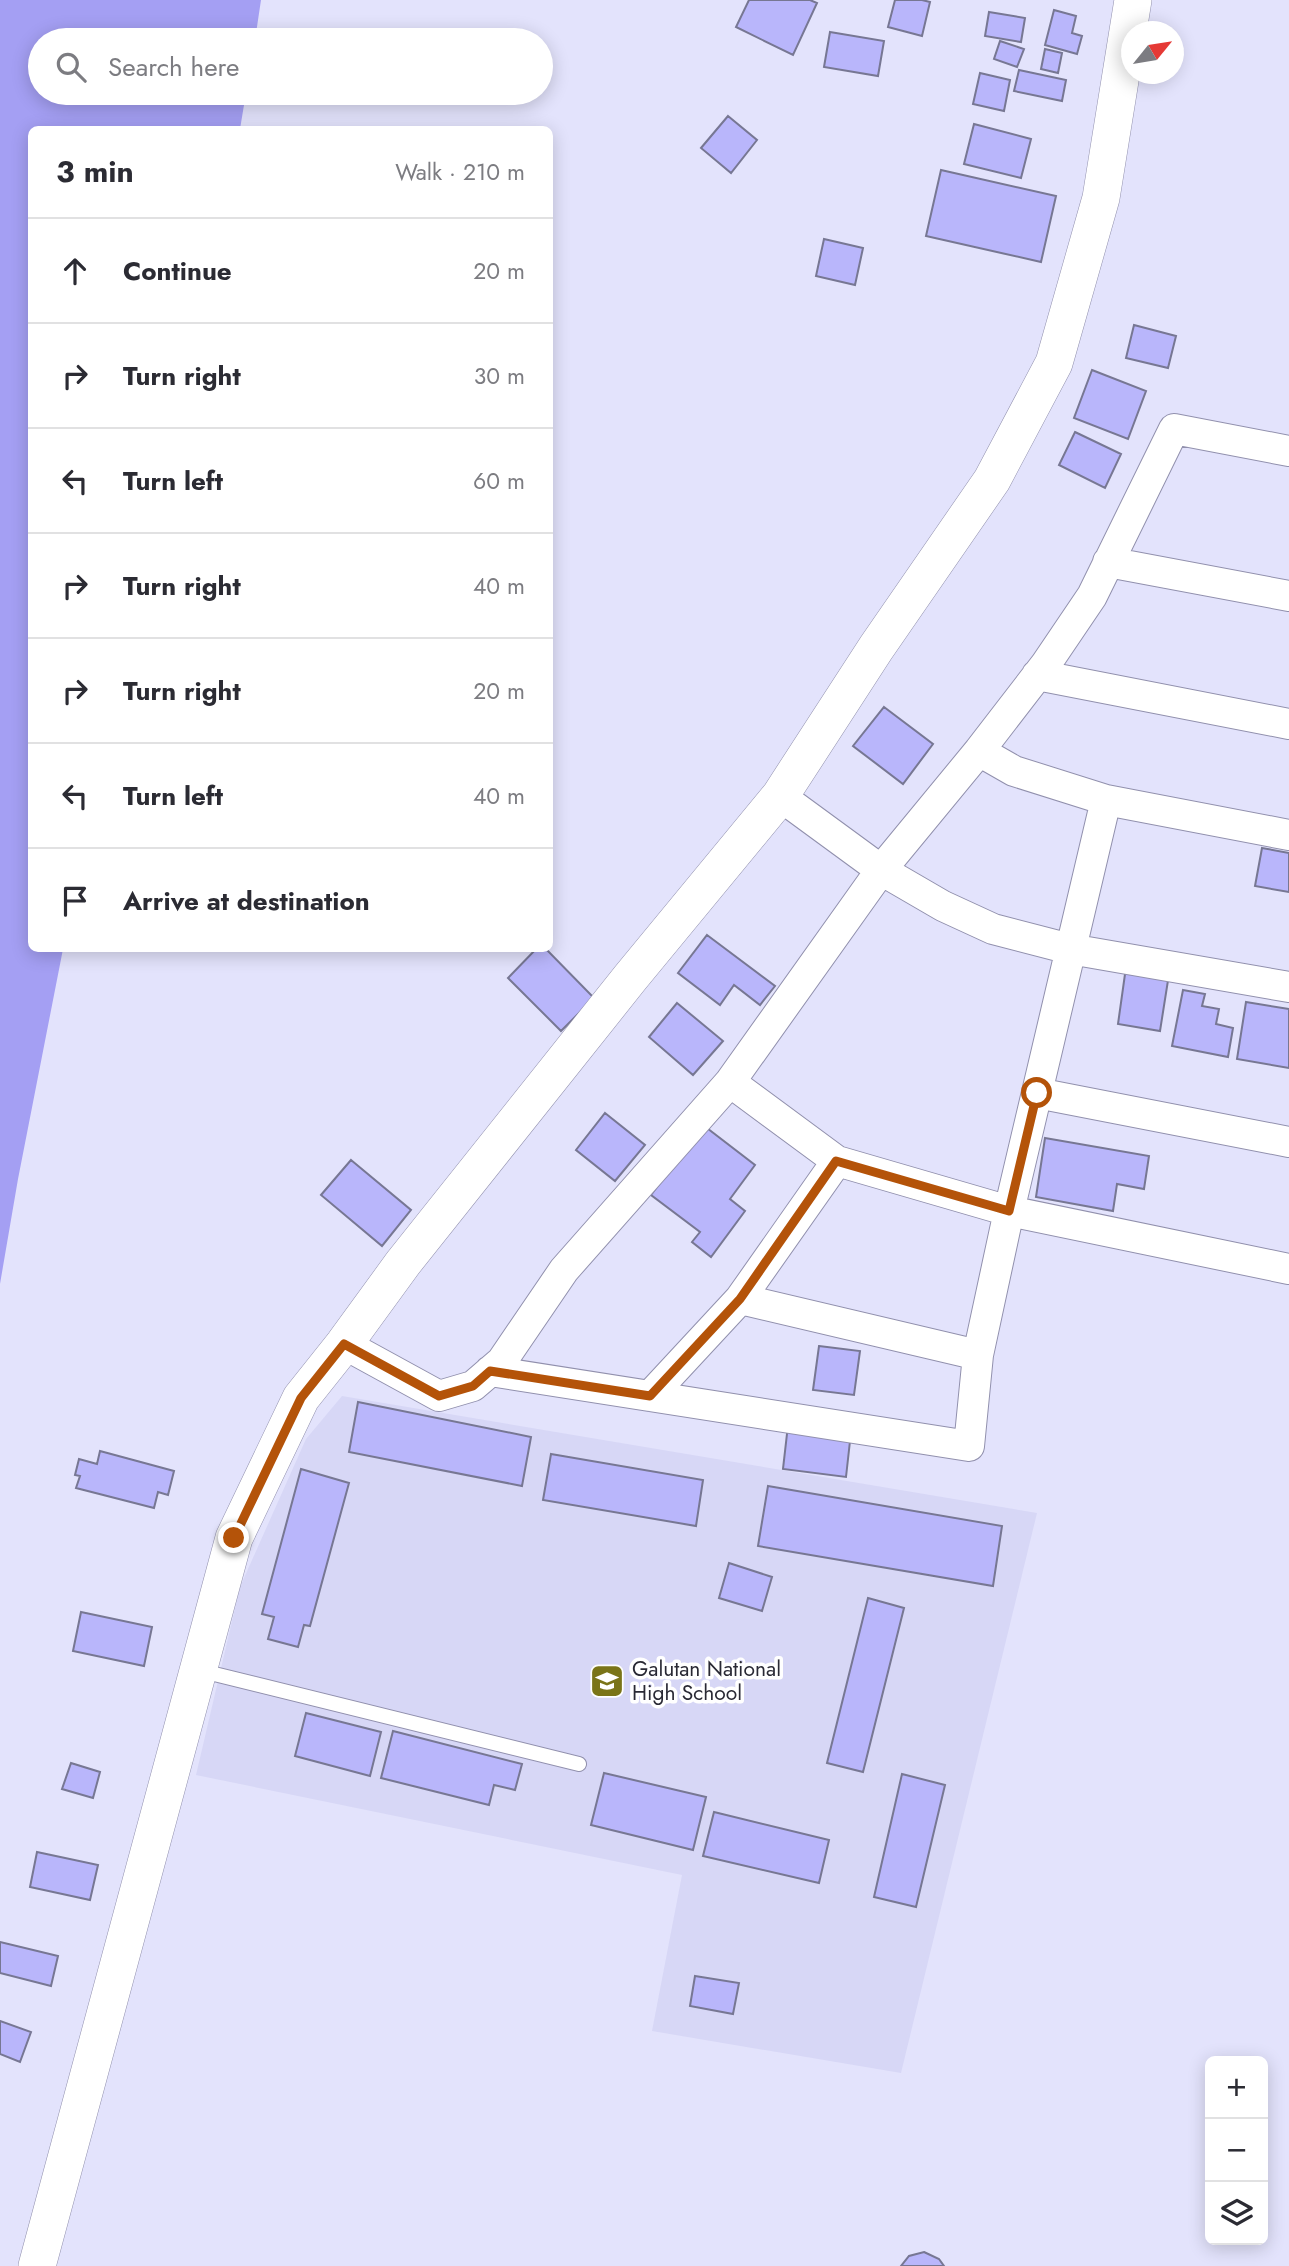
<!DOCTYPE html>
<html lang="en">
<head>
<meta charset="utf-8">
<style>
  body { margin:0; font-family:Jost,sans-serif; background:#f7f7f7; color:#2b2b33 }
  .controls { position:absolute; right:21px; bottom:21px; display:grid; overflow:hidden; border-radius:10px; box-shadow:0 4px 18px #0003 }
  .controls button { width:63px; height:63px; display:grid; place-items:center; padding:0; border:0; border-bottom:2px solid #e1e1e2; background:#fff; color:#2b2b33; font:35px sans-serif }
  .compass { position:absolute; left:1121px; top:21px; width:63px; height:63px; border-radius:50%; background:#fff; box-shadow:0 4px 18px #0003; rotate:60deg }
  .stop { position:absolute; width:21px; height:21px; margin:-16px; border:5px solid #b45309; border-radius:50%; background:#fff }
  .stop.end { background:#b45309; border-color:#fff; box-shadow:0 2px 7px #0008 }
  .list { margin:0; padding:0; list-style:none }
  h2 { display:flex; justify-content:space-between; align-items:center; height:91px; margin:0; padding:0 28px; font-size:30px }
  h2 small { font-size:23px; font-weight:400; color:#7c7c81 }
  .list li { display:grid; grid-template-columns:46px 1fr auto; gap:21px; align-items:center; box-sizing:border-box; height:105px; padding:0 28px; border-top:2px solid #e1e1e2 }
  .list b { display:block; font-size:26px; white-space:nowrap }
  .list em { font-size:23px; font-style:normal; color:#7c7c81 }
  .icon { flex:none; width:38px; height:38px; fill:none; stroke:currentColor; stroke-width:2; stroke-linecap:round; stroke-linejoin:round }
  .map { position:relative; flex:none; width:1289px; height:2266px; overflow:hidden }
  .search { position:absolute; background:#fff; box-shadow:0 4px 18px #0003; left:28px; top:28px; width:525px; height:77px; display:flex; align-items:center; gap:18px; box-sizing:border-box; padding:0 24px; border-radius:38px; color:#7c7c81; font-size:26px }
  .panel { position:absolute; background:#fff; box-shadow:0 4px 18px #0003; left:28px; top:126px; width:525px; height:826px; border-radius:10px }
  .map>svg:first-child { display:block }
  .built { fill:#d7d7f6 }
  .water { fill:#a49ff3 }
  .building { fill:#b9b6fb; stroke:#777793; stroke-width:2 }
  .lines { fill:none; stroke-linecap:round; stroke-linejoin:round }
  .service-casing { stroke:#9190ad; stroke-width:16 }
  .minor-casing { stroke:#9190ad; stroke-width:32 }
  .tertiary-casing { stroke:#9190ad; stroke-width:38 }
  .service { stroke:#fff; stroke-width:14 }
  .minor { stroke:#fff; stroke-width:30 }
  .tertiary { stroke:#fff; stroke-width:37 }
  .route { stroke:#b45309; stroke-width:9 }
  .labels { text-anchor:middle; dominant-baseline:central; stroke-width:7; stroke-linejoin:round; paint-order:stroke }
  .poi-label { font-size:21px; fill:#292934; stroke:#fff; text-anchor:start }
</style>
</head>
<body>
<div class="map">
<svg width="1289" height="2266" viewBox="0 0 1289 2266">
  <rect width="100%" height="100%" fill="#e3e3fc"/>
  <path class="built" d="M342 1396 1037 1513 901 2073 652 2031 682 1875 196 1775 240 1587 306 1439Z"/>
  <path class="water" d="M0 0H261L255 40H40V93H246L240 129 32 130V948L63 949 18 1179 0 1284Z"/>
  <path class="building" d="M749 0H810L817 3 793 55 736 27Z
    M895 0H922L930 2 922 36 888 27Z
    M1054 10 1076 16 1072 33 1082 36 1077 54 1045 45Z
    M989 12 1025 18 1021 42 985 36Z
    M830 32 884 41 878 76 824 67Z
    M1000 41 1024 49 1017 67 994 59Z
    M1045 49 1062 53 1058 73 1041 69Z
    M1019 70 1066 80 1062 101 1014 91Z
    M980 73 1010 80 1004 111 973 104Z
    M728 116 757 140 731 173 701 148Z
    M974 124 1031 139 1021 178 964 164Z
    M941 170 1056 196 1041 262 926 236Z
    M824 239 863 248 855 285 816 276Z
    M1134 325 1176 336 1168 368 1126 358Z
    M1092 370 1146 391 1128 439 1074 418Z
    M1075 432 1121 454 1105 488 1059 465Z
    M884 707 933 744 903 784 853 746Z
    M1262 848 1289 853V892L1255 886Z
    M707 935 775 986 760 1005 734 985 720 1005 678 973Z
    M537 948H545L594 998 561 1031 508 978Z
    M1126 967 1169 974 1160 1031 1118 1024Z
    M1183 990 1205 994 1202 1006 1219 1009 1216 1024 1233 1028 1228 1057 1172 1046Z
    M1246 1002 1289 1009V1068L1237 1059Z
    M677 1003 723 1041 693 1075 649 1037Z
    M605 1113 645 1145 615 1181 576 1150Z
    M703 1125 755 1165 730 1199 745 1211 711 1257 692 1242 700 1232 651 1195Z
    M1045 1138 1149 1156 1144 1189 1117 1184 1113 1211 1036 1197Z
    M351 1160 411 1210 382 1246 321 1195Z
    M819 1346 860 1351 854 1395 813 1390Z
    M358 1402 531 1437 522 1486 349 1452Z
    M788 1425 851 1432 846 1477 783 1469Z
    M100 1451 174 1471 168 1495 158 1492 154 1508 76 1488 80 1476 75 1475 79 1459 97 1464Z
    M551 1454 703 1480 696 1526 543 1500Z
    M301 1469 349 1483 310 1626 304 1625 298 1647 268 1639 274 1617 262 1614Z
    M768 1486 1002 1526 993 1586 758 1546Z
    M729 1563 772 1577 762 1611 719 1598Z
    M868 1598 904 1608 863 1772 827 1763Z
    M81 1612 152 1627 144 1666 73 1651Z
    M306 1713 381 1732 370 1776 295 1756Z
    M393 1731 522 1764 515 1790 494 1785 489 1805 381 1778Z
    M71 1763 100 1772 93 1798 62 1789Z
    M604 1773 706 1797 693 1850 591 1825Z
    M902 1774 945 1785 916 1907 874 1897Z
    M714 1812 829 1840 819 1883 703 1856Z
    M37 1852 98 1865 90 1900 30 1887Z
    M0 1942 58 1956 51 1986 0 1973Z
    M695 1976 739 1983 733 2014 690 2006Z
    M0 2021 31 2032 20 2062 0 2054Z
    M924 2252 939 2259 944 2266H901L909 2256Z"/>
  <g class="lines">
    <g class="service-casing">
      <path id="service" d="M198 1670 579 1764"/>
    </g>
    <g class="minor-casing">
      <path id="minor" d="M1108 562 1289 596
        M1037 675 1289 724
        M979 751 1014 771 1106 800 1289 835
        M780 796 881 870 943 906 993 929 1070 949 1289 987
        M730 1082 837 1161 1009 1211 1289 1269
        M1037 1093 1289 1142
        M740 1299 978 1355
        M344 1344 439 1396 473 1386 502 1361 564 1270 730 1082 881 870 979 751 1046 664 1092 596 1174 429 1289 451
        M490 1371 969 1446 978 1355 1009 1211 1106 800
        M650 1396 740 1299 837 1161"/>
    </g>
    <g class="tertiary-casing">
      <path id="tertiary" d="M37 2266 234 1538 301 1398 344 1344 403 1263 630 978 780 796 876 648 992 480 1054 363 1101 198 1133 0"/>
    </g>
    <use href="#service" class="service"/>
    <use href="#minor" class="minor"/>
    <use href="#tertiary" class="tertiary"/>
  </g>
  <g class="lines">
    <path class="route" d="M234 1538 301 1398 344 1344 439 1396 473 1386 490 1371 650 1396 740 1299 836 1161 1009 1211 1037 1093"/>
  </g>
  <defs>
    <g id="school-square" transform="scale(1.75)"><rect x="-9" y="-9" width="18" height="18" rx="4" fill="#7a7418" stroke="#fff"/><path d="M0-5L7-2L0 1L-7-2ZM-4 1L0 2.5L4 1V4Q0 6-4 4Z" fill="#fff"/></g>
  </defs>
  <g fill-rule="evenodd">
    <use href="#school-square" x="607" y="1681"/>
  </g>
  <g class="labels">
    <g class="poi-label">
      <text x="632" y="1669">Galutan National<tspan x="632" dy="24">High School</tspan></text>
    </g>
  </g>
</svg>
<div class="controls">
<button>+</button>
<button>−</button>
<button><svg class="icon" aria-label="layers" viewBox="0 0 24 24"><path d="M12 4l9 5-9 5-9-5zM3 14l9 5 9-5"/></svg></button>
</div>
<svg class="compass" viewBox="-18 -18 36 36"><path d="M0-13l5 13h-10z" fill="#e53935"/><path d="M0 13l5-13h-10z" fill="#7c7c81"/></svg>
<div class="stop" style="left:1037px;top:1093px"></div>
<div class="stop end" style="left:234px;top:1538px"></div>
<div class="search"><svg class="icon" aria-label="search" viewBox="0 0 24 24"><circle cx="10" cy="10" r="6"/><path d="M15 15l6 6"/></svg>Search here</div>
<section class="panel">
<h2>3 min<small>Walk · 210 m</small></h2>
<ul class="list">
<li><svg class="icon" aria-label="ahead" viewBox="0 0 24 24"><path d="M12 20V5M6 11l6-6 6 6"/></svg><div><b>Continue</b></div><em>20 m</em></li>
<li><svg class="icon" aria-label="right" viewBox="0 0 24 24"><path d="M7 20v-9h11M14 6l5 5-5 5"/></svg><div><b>Turn right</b></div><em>30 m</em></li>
<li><svg class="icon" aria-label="left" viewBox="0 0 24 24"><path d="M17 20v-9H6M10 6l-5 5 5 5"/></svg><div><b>Turn left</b></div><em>60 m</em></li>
<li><svg class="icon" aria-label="right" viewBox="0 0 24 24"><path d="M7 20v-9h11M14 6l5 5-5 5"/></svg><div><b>Turn right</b></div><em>40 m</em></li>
<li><svg class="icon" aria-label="right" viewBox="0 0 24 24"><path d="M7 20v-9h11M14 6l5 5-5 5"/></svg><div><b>Turn right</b></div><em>20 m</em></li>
<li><svg class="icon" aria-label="left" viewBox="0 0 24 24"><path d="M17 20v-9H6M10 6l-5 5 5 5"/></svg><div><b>Turn left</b></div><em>40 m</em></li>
<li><svg class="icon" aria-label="arrive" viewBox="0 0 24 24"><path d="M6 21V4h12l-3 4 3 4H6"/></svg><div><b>Arrive at destination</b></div></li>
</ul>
</section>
</div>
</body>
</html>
